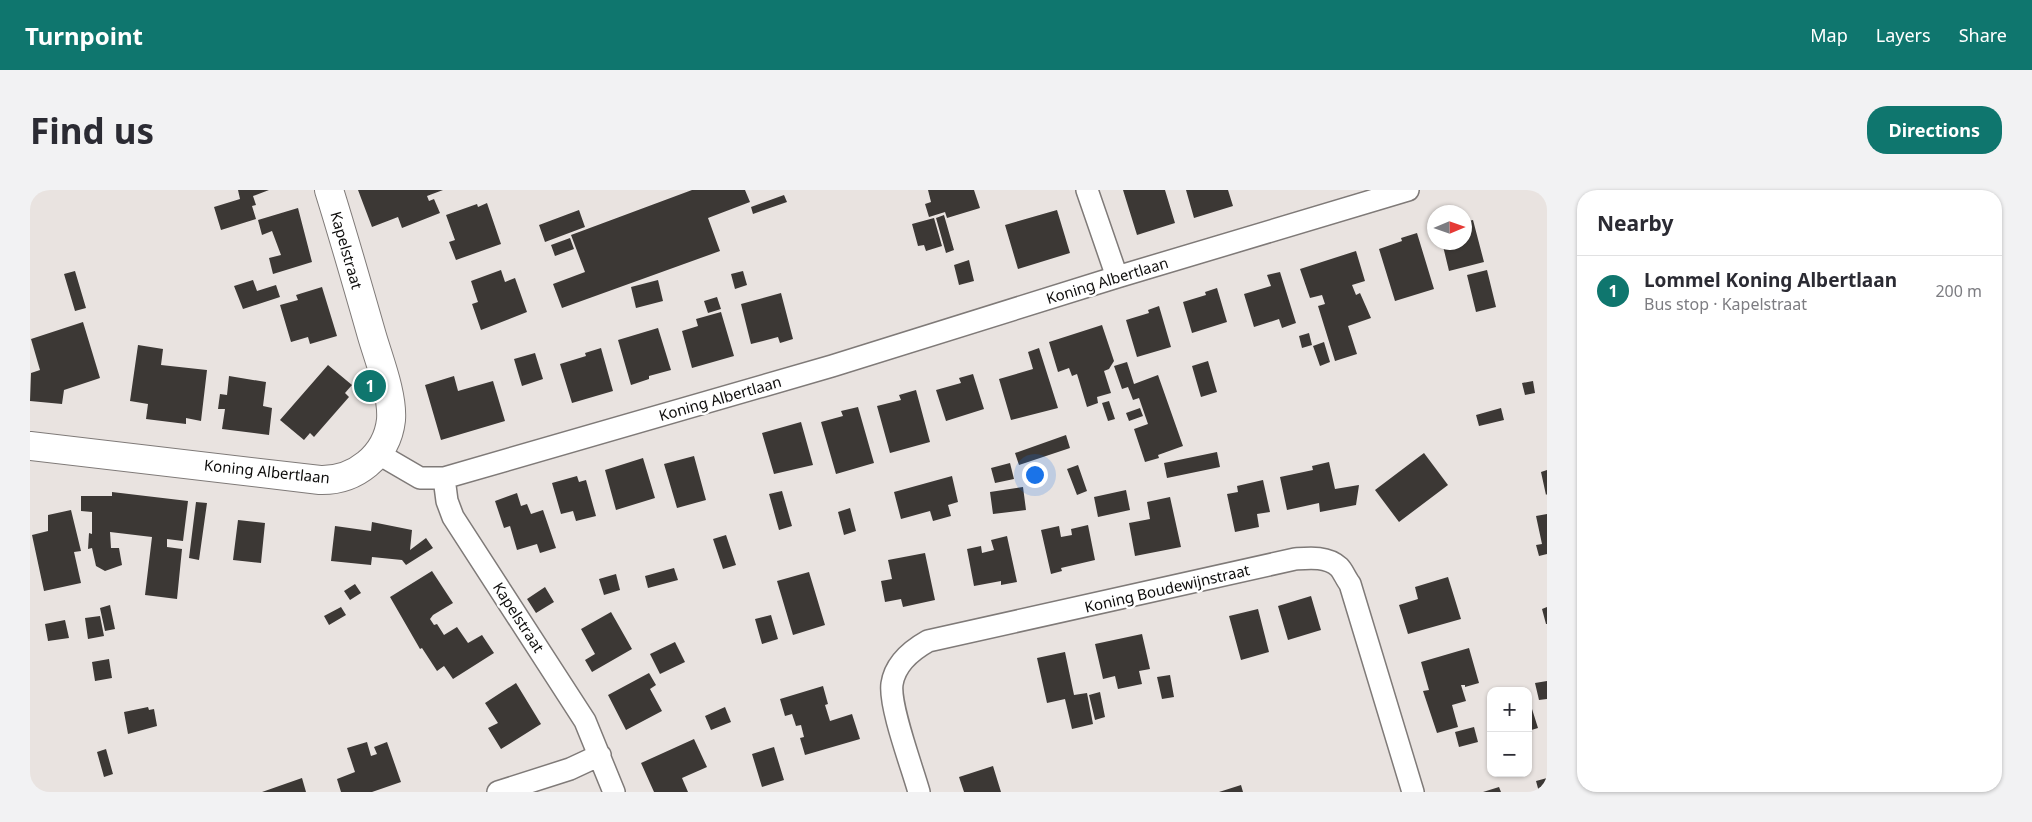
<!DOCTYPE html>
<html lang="en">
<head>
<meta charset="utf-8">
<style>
  body { margin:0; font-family:"Noto Sans",sans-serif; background:#f2f2f3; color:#2b2b33 }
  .controls { position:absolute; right:15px; bottom:15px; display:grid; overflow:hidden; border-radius:10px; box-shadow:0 1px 4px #0004 }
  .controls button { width:45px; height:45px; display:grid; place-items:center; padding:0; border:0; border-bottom:1px solid #e1e1e2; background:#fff; color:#2b2b33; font:25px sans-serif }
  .compass { position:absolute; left:1397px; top:15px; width:45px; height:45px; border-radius:50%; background:#fff; box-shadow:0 1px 4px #0004; rotate:88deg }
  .you { position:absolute; left:1004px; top:284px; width:18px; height:18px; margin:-12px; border:4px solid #fff; border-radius:50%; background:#1a73e8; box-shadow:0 0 0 8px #1a73e833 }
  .badge { display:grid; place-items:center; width:32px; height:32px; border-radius:50%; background:#0f766e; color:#fff; font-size:16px; font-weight:700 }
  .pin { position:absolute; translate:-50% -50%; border:2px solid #fff; box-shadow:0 1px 5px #0006 }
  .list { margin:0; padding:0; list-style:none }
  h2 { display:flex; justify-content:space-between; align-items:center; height:65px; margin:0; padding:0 20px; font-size:21px }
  h2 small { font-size:16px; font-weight:400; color:#7c7c81 }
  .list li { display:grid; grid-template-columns:32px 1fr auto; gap:15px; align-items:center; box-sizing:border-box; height:70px; padding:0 20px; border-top:1px solid #e1e1e2 }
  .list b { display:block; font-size:19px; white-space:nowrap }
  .list p { margin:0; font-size:16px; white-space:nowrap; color:#7c7c81 }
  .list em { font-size:16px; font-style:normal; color:#7c7c81 }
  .map { position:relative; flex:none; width:1517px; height:602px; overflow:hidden; border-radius:20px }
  header { display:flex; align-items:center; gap:30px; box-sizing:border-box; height:70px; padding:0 25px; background:#0f766e; color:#fff }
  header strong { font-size:24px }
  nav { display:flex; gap:28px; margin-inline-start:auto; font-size:18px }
  .intro { display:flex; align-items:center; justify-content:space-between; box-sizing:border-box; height:120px; padding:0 30px }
  h1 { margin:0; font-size:35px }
  .button { padding:12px 22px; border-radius:20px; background:#0f766e; color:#fff; font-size:18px; font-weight:700 }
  main { display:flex; gap:30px; padding:0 30px }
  aside { flex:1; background:#fff; border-radius:20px; box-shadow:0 1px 4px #0004 }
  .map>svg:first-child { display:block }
  .building { fill:#3c3835 }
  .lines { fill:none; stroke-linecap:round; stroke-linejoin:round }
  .street-casing { stroke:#7f7a78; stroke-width:24 }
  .secondary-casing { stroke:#7f7a78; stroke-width:30 }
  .street { stroke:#fff; stroke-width:21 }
  .secondary { stroke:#fff; stroke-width:28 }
  .labels { text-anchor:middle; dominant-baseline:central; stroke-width:5; stroke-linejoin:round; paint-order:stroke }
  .street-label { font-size:15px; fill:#0e0d0c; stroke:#fff }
</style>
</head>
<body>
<header>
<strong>Turnpoint</strong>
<nav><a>Map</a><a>Layers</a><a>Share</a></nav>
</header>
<div class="intro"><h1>Find us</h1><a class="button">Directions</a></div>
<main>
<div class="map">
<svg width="1517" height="602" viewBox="0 0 1517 602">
  <rect width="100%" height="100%" fill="#e9e3e0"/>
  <path class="building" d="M208 0H239L223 6 226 15 222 16 226 29 191 40 184 17 210 9Z
    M328 0H413L397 6 399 11 404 9 410 23 372 38 368 27 342 37Z
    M662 0H715L720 12 678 28 690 61 532 118 523 94 555 82 541 45Z
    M898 0H944L950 18 917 28 915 22 899 27 895 14 901 12Z
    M1093 0H1135L1145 33 1107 45Z
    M1156 0H1198L1203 16 1164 28Z
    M754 5 757 12 723 24 721 17Z
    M457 13 471 54 426 70 419 52 425 50 416 25 447 14 448 17Z
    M268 18 282 72 243 84 239 68 251 65 242 41 232 45 228 30Z
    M549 20 555 37 515 52 509 35Z
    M1027 20 1040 63 988 79 975 35Z
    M914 25 924 60 916 63 906 28Z
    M904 28 912 56 896 61 894 55 888 56 882 34Z
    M1443 30 1454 72 1419 81 1412 52H1434V32Z
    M1387 43 1404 99 1365 111 1349 59 1372 51 1371 48Z
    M540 48 544 59 525 66 521 55Z
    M1326 61 1335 91 1322 95 1326 105 1330 103 1341 128 1318 136 1327 164 1305 171 1288 116 1295 114 1292 105 1280 108 1270 79Z
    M939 70 944 91 929 95 924 75Z
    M471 80 475 92 485 88 497 122 451 140 442 114 448 112 441 91Z
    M1457 80 1466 117 1446 122 1437 85Z
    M45 81 56 118 45 121 34 84Z
    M713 81 717 95 705 99 701 84Z
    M1250 82 1266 133 1252 138 1249 129 1224 137 1214 104 1241 96 1237 85Z
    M223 90 227 101 246 95 250 107 213 119 204 96Z
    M628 90 633 111 606 118 601 97Z
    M292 97 307 146 280 154 278 147 261 152 250 115 268 110 266 105Z
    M1187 98 1197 132 1162 143 1153 112 1176 105 1175 102Z
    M751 103 763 149 750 153 748 147 721 154 711 114Z
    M687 107 691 119 678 123 674 111Z
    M1129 116 1141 157 1107 167 1096 130 1119 123 1118 120Z
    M691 122 704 166 662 178 652 141 668 136 666 129Z
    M53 132 70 188 34 200 32 214 0 211 1 183 10 180 1 149Z
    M1072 135 1084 171 1079 179 1074 181 1081 203 1067 207 1068 213 1057 217 1047 184 1042 186 1039 178 1028 182 1019 152Z
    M628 138 641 180 619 186V189L601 195 588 150Z
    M1279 143 1282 155 1272 158 1269 146Z
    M1294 152 1300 172 1290 176 1283 156Z
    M108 155 133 159 131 175 177 180 171 231 156 228V234L116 229 118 214 100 211Z
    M571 158 583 201 542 213 530 174 556 166 555 163Z
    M1009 158 1028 218 981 230 969 189 1003 179 998 162Z
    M505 163 513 189 492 196 484 169Z
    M1178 171 1187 202 1171 207 1162 176Z
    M1097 172 1104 194 1128 185 1153 256 1128 265 1129 268 1115 272 1104 239 1118 234 1109 208 1103 210 1098 197 1092 199 1084 176Z
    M298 175 322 195 315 203 319 207 284 247 280 243 274 250 250 230Z
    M943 184 954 219 916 231 906 200 931 193 929 188Z
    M199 186 236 192 233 216 242 218 239 245 192 239 195 219H188L190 204 197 205Z
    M424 186 428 201 463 191 475 231 411 250 395 195Z
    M1503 191 1505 203 1495 205 1492 193Z
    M886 200 900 252 860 263 847 216 871 210 869 205Z
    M1079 211 1085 229 1078 231 1072 213Z
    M828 217 844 273 806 284 791 232 813 226 811 221Z
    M1110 218 1113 226 1099 231 1096 223Z
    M1471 218 1474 230 1449 236 1446 225Z
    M771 232 783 275 744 284 732 243Z
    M1036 245 1040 258 989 275 985 263Z
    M1187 262 1190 277 1137 288 1134 273Z
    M1394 263 1418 295 1369 332 1345 300Z
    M664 266 676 310 647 318 634 274Z
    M613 268 625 308 586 320 575 280Z
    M1299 272 1305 299 1329 295 1326 315 1290 322 1289 313 1257 320 1250 287 1283 280 1282 276Z
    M980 273 984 289 965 293 961 278Z
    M1048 275 1057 301 1047 305 1037 279Z
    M1517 280V304L1516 305 1511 282Z
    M547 286 549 292 556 290 566 326 546 331 543 321 531 324 522 293Z
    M922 286 928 312 918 315 921 326 903 331 900 321 871 329 864 302Z
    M1233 290 1240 322 1227 324 1229 337 1205 342 1197 304 1208 302 1207 296Z
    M993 297 996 320 963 324 960 302Z
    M1096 300 1100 320 1068 327 1064 307Z
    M752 301 762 336 749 340 739 304Z
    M82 302 158 311 153 351 137 349V357L152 359 147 409 115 405 122 347 80 342 81 358H89L92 375 75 381 66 376 62 358 58 359 59 343 62 344V322L51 321V306H82Z
    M487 303 491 316 497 314 501 324 513 320 526 358 510 363 507 354 487 360 480 336 474 338 465 311Z
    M1140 307 1151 357 1105 366 1099 333 1120 329 1117 312Z
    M166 312 177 313 169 370 159 368Z
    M820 318 826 341 814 345 808 322Z
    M41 320 51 361 44 362 51 393 14 401 2 345 18 341V325Z
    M1517 324V364L1509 366 1506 355 1512 354 1506 326Z
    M208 330 235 333 231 373 203 370Z
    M342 332 382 340 380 360 396 348 403 358 376 375 372 370 342 367 341 375 301 371 305 336 341 341Z
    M1058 335 1065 370 1031 378 1032 381 1021 384 1011 340 1029 336 1031 347 1042 345 1041 339Z
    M696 345 706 375 693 379 683 349Z
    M977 346 987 392 971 395V391L944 396 937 359 951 356 952 363 964 360 961 350Z
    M895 363 905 410 873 417 871 409 855 412 851 391 862 389 858 370Z
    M644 378 648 390 618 398 615 386Z
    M402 381 423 413 403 425 400 429 404 435 407 434 414 445 427 437 438 453 452 445 464 463 423 489 414 476 407 481 392 458 390 459 360 407Z
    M779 382 795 435 763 445 747 391Z
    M586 384 590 400 574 405 569 389Z
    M1418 387 1431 429 1378 444 1369 415 1388 409 1385 397Z
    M325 394 331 403 320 410 314 401Z
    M515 397 524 412 506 423 497 409Z
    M1281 406 1291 440 1258 450 1248 416Z
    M80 415 85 439 75 441 70 418Z
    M311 417 316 425 299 435 294 426Z
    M1517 417V434H1516L1512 419Z
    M1228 419 1239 462 1211 470 1199 426Z
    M581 422 602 459 562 482 555 470 565 464 551 439Z
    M741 425 748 449 732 454 725 429Z
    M70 426 74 446 58 449 55 428Z
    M35 430 39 448 18 451 15 434Z
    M1112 444 1120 479 1109 481 1112 494 1088 499 1085 486 1073 489 1065 454Z
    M645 452 655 472 630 484 620 464Z
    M1439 458 1449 493 1435 497V495H1431L1436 511 1422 515 1428 537 1407 543 1393 501 1399 500 1391 472Z
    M1035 462 1044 505 1057 503 1063 534 1042 539 1035 509 1017 513 1007 468Z
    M79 469 82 488 65 491 62 472Z
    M619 483 626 495 620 499 632 521 596 540 578 505Z
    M1140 485 1144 507 1132 509 1127 487Z
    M1517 491V509L1509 510 1505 493Z
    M486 493 511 534 471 559 458 538 468 533 455 513Z
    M793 496 798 514 795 515 800 531 822 524 830 549 775 565 770 548 774 547 771 535 766 536 762 524 755 526 750 509Z
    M1070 502 1075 527 1065 530 1059 505Z
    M118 517 119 520 124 519 127 536 98 544 94 522Z
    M695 517 701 532 681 540 675 526Z
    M1502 519 1508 538 1498 541V520Z
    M1444 537 1448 552 1429 557 1425 542Z
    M664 549 677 577 652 588 658 602H624L611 573Z
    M337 552 341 566 347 564 344 557 357 552 371 592 342 602H311L307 589 325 582 317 558Z
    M744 557 754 590 732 597 722 564Z
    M76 559 83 584 74 587 67 562Z
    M963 576 971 602H934L929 587Z
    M272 588 276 602H232Z
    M1517 588V602H1509L1506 591Z
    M1211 595 1213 602H1189Z
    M1469 597 1471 602H1453Z"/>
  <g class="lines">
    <g class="street-casing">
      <path id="street" d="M1057 0 1087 87
        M347 263 390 288H414L802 176 1087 87 1378 0
        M414 288 417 311 423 327 555 531 584 602
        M468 602 540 579 570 565
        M889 602C882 577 859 516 862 494 865 474 882 460 898 451L1265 369C1279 368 1297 366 1309 377 1313 381 1316 389 1320 394L1383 602"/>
    </g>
    <g class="secondary-casing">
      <path id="secondary" d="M0 256 290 290C325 291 357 266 361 230 363 205 349 170 342 146 328 97 314 48 299 0"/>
    </g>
    <use href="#street" class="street"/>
    <use href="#secondary" class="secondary"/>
  </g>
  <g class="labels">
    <g class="street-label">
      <text transform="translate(317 60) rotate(74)">Kapelstraat</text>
      <text transform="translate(1077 90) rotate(-17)">Koning Albertlaan</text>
      <text transform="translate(690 208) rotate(-16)">Koning Albertlaan</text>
      <text transform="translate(237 281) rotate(6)">Koning Albertlaan</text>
      <text transform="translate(1137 398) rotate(-13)">Koning Boudewijnstraat</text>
      <text transform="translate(489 427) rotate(57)">Kapelstraat</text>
    </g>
  </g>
</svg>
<div class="controls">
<button>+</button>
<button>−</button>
</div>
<svg class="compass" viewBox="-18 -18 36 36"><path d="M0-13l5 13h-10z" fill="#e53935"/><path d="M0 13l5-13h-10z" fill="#7c7c81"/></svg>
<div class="you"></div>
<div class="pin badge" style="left:340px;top:196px">1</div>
</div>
<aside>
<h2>Nearby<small></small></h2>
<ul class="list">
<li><span class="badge">1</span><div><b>Lommel Koning Albertlaan</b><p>Bus stop · Kapelstraat</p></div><em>200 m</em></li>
</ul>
</aside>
</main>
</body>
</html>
